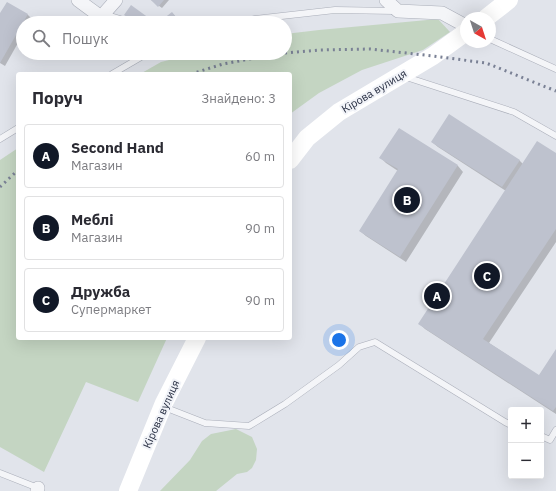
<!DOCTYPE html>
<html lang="uk">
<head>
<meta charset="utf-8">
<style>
  body { margin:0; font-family:"IBM Plex Sans",sans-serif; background:#f7f7f7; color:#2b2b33 }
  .controls { position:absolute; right:12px; bottom:12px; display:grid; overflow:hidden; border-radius:4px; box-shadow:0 4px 16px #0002 }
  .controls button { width:36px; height:36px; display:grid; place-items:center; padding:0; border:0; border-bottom:1px solid #e1e1e2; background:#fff; color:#2b2b33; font:20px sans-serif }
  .compass { position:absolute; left:460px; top:12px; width:36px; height:36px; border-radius:50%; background:#fff; box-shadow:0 4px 16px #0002; rotate:141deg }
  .you { position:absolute; left:339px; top:340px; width:14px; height:14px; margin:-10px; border:3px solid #fff; border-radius:50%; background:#1a73e8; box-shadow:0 0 0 6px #1a73e833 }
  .badge { display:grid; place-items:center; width:26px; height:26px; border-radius:50%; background:#111827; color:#fff; font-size:13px; font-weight:700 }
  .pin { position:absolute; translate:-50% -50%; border:2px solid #fff; box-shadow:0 1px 4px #0006 }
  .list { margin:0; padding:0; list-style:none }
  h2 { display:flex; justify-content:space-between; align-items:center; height:52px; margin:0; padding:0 16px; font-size:17px }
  h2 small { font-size:13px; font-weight:400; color:#7c7c81 }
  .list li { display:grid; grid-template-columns:26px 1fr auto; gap:12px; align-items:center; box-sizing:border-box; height:64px; margin:0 8px 8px; padding:0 8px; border:1px solid #e1e1e2; border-radius:4px }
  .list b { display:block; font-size:15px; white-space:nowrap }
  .list p { margin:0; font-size:13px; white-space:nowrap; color:#7c7c81 }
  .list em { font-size:13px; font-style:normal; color:#7c7c81 }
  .icon { flex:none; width:22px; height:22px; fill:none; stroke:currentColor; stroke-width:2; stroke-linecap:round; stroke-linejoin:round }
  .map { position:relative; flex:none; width:556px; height:491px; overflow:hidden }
  .search { position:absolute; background:#fff; box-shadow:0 4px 16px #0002; left:16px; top:16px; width:276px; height:44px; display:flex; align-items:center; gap:10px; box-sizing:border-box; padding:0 14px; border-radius:22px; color:#7c7c81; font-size:15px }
  .panel { position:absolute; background:#fff; box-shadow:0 4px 16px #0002; left:16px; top:72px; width:276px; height:268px; border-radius:4px }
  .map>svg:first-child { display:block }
  .green { fill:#c4d5c2 }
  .shadow { fill:#0003 }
  .building { fill:#bec2ce }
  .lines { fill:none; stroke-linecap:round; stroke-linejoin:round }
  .lane-casing { stroke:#aaaeb9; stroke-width:7 }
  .street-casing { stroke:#aaaeb9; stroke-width:14 }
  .lane { stroke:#f4f5f8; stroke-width:6 }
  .street { stroke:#f4f5f8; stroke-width:13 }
  .secondary { stroke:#fff; stroke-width:18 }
  .rail { stroke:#7a8195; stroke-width:3; stroke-dasharray:2 4; stroke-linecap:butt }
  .labels { text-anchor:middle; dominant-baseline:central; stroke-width:4; stroke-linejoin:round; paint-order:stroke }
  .street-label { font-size:11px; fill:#282f43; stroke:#f1f3f8 }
</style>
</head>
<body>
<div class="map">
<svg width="556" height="491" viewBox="0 0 556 491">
  <rect width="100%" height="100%" fill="#e1e4eb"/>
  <path class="green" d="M438 19 450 32 423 50 362 70 319 93 290 114V74H140L161 62 197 53H285V34L319 30Z
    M18 148V338H167L138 402 86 382 44 472 0 447V160Z
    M236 429 252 437 257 449 256 460 252 468 247 472 237 474 216 491H160L190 460 202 441 211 434Z"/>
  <path class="shadow" d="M151 0H169L162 8Z
    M7 3 28 15 32 19 29 23H23V34L5 66 0 63V15Z
    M172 13 178 19 173 23H167Z
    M399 129 458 166 463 172 406 262 366 236 360 231 398 171 386 163 381 158Z
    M432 142 519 160 523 164 556 154V242L489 343 539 376 556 351V414L425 329 420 324 506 191 438 147Z"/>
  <path class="building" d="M151 0H164L158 7Z
    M7 2 28 14 0 63V13Z
    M131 5 153 21 152 23H136L124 15Z
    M172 12 177 18 171 23H166L163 19Z
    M449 114 520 160 502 187 431 142Z
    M399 128 458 165 400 257 359 231 398 169 379 158Z
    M537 141 556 153V229L483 339 539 375 556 349V407L553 411 418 324Z"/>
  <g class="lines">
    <g class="lane-casing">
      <path id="lane" d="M237 23 255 19 335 10 395 11
        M490 39 556 69
        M112 74 148 53
        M406 77 514 112 556 136
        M0 139 18 128
        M164 407 205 423 249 426 285 404 339 365 359 347 375 342 505 422 511 425
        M541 436 550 440 556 430
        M0 473 38 488"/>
    </g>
    <g class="street-casing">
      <path id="street" d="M78 0 101 17 121 23
        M386 0 398 11 442 13 466 26
        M101 17 116 0
        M37 491 38 488"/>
    </g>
    <use href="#lane" class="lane"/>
    <use href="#street" class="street"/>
    <path class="secondary" d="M486 18 509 0
      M290 160 307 138 339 112 433 56 466 32
      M128 491 164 403 197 338"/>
    <path class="rail" d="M285 53 320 50 370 49 433 56 486 63 556 91
      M191 74 223 64 282 53
      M0 187 18 170"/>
  </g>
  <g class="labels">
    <g class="street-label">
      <text transform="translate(374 91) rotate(-31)">Кірова вулиця</text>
      <text transform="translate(161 414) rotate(-66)">Кірова вулиця</text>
    </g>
  </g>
</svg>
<div class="controls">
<button>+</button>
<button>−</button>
</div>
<svg class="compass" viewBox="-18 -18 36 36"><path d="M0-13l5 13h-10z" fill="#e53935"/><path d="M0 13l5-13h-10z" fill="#7c7c81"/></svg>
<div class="you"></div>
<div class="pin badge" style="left:437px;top:296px">A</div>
<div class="pin badge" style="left:407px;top:200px">B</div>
<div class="pin badge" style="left:487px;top:276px">C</div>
<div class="search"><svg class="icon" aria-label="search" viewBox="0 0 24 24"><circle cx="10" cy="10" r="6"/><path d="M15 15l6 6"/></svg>Пошук</div>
<section class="panel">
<h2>Поруч<small>Знайдено: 3</small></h2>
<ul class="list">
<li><span class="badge">A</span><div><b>Second Hand</b><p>Магазин</p></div><em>60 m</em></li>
<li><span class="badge">B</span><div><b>Меблі</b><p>Магазин</p></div><em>90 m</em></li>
<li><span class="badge">C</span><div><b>Дружба</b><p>Супермаркет</p></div><em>90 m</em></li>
</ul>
</section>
</div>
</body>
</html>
